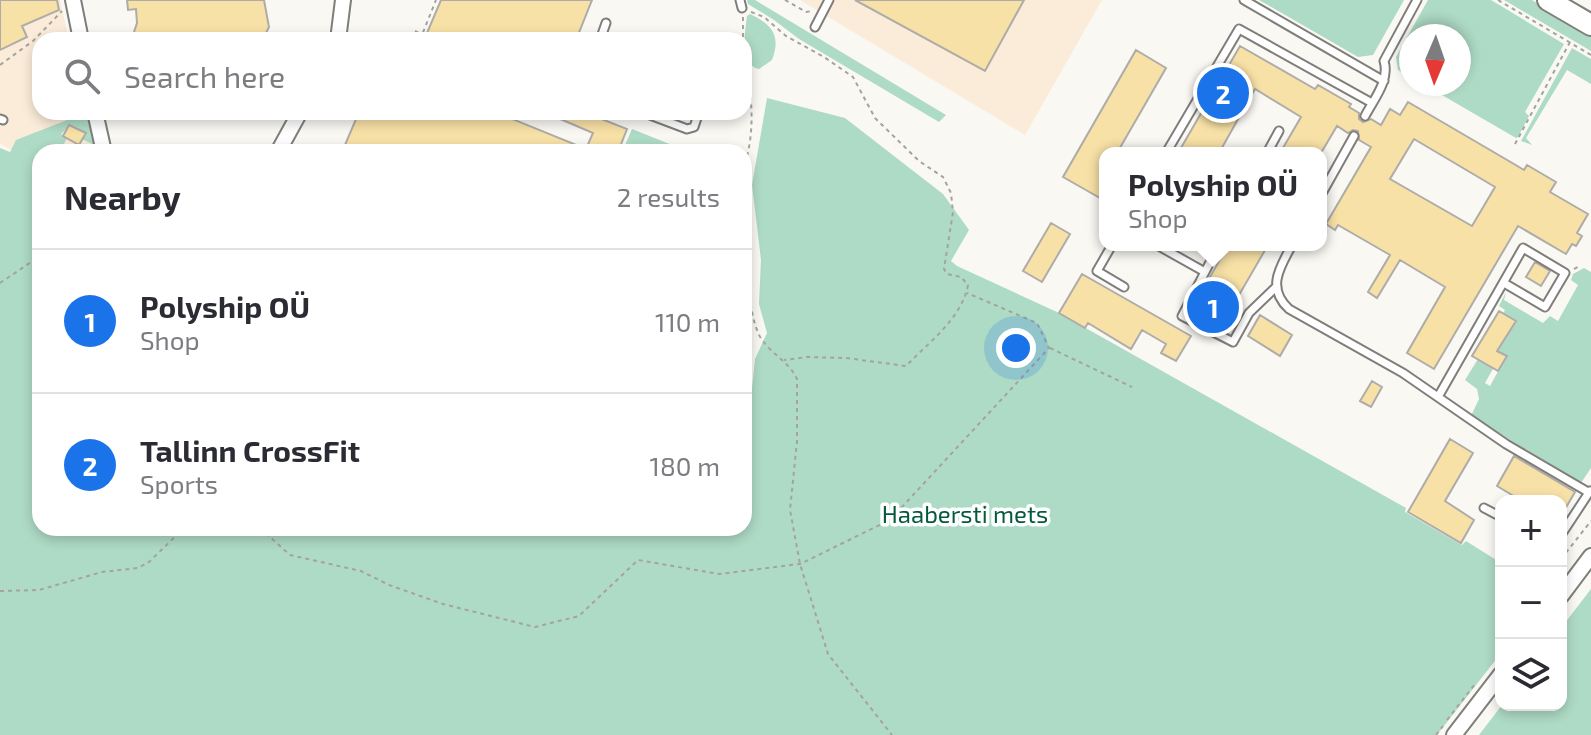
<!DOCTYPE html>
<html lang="en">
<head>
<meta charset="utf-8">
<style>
  body { margin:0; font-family:"Exo 2",sans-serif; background:#f7f7f7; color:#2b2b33 }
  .controls { position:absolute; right:24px; bottom:24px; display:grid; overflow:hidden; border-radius:16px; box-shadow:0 4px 12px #0003 }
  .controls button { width:72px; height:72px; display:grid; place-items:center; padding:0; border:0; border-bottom:2px solid #e1e1e2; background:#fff; color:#2b2b33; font:40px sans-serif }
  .compass { position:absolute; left:1399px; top:24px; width:72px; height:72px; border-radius:50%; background:#fff; box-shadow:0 4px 12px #0003; rotate:182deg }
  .you { position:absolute; left:1016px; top:348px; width:28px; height:28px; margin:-20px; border:6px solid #fff; border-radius:50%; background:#1a73e8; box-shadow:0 0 0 12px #1a73e833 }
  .badge { display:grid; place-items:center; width:52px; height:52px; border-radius:50%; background:#1a73e8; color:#fff; font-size:26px; font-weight:700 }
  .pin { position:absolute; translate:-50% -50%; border:4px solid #fff; box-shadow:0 2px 8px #0006 }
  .popup { position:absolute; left:1099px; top:147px; width:228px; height:104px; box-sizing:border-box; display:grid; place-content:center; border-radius:16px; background:#fff; filter:drop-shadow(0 2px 6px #0005); font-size:26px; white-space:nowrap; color:#7c7c81 }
  .popup b { font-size:30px; color:#2b2b33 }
  .popup::after { content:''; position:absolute; left:50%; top:100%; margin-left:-16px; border:16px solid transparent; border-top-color:#fff }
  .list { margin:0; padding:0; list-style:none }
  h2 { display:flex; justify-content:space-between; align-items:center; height:104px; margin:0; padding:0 32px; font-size:34px }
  h2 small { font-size:26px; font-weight:400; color:#7c7c81 }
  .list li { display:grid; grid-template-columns:52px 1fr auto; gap:24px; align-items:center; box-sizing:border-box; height:144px; padding:0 32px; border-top:2px solid #e1e1e2 }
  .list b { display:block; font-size:30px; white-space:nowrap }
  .list p { margin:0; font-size:26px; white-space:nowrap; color:#7c7c81 }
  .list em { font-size:26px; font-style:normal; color:#7c7c81 }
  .icon { flex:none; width:44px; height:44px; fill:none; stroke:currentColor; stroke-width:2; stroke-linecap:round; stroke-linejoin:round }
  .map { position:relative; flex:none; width:1591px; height:735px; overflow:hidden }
  .search { position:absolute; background:#fff; box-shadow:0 4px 12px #0003; left:32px; top:32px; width:720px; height:88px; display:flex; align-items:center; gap:20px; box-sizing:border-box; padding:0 28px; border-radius:24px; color:#7c7c81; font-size:30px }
  .panel { position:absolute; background:#fff; box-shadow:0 4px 12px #0003; left:32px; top:144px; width:720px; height:392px; border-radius:24px }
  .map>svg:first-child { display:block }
  .commercial { fill:#fbecd9 }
  .green { fill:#aedbc5 }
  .building { fill:#f8e1a6; stroke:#aeaca8; stroke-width:2; fill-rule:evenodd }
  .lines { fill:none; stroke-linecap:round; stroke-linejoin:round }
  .service-casing { stroke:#807e7a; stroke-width:11 }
  .minor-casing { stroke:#807e7a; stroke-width:18 }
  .secondary-casing { stroke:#807e7a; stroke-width:24 }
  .path { stroke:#a4a39f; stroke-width:2; stroke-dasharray:4 4; stroke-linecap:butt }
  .service { stroke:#fff; stroke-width:7 }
  .minor { stroke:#fff; stroke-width:14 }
  .secondary { stroke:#fff; stroke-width:20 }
  .labels { text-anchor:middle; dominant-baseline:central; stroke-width:7; stroke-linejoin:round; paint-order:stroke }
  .park-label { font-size:24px; fill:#045a3d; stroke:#fff }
</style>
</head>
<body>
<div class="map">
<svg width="1591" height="735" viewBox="0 0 1591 735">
  <rect width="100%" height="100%" fill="#faf8f3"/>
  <path class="commercial" d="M0 0H60L69 40H40V112H84L92 152H40V166L0 144Z
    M800 0H1102L1025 135Z"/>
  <path class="green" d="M747 0H755L946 115 939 122 799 39 774 20 748 4Z
    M1259 0H1404L1373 55 1358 57Z
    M1428 0H1491L1564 44 1525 112 1529 116 1518 137 1516 138 1423 84H1459V36H1411V77L1398 70 1396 57Z
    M1504 0H1532L1591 36V51Z
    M750 14C773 25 781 36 772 60L759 69C739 65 745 32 747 16Z
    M1572 48 1591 59V84L1567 70 1526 138 1532 145 1521 141Z
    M767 98 845 118 943 194 969 230 951 261 957 266 1059 313 1406 508 1405 512 1462 545 1466 541 1501 563V653L1437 735H0V148L10 152 16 140 85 113 90 115 99 152H94L92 144 82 139 85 133 70 125 61 134 67 138 60 152H40V528H744V404L751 398 755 359 767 333 759 304 761 260 752 185Z
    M632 129 687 151V152H622Z
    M1584 268 1591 272V468L1581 483 1471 416 1479 399 1477 389 1465 380 1478 359 1499 358 1485 383 1490 386 1506 357 1497 351 1516 321 1503 313 1505 310 1499 306 1506 292 1504 300 1543 323 1550 316 1558 321 1578 285 1571 280 1573 274Z
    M1591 589V735H1479L1502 705H1561V628Z"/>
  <path class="building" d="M0 0H57L59 10 22 26 27 37 0 50Z
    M127 0H264L269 27 266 33 256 40H136L134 32 137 23 136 9 128 10Z
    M441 0H592L576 40H424Z
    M855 0H1024L985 71Z
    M1240 46 1315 89 1318 85 1351 104 1349 107 1359 113V119L1363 122 1371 119 1381 125 1390 109 1400 115 1408 102 1514 164 1524 170 1527 165 1556 182 1550 192 1588 214 1577 233 1582 236 1576 246 1572 244 1566 254 1518 226 1434 369 1407 353 1445 287 1400 260 1377 298 1368 292 1390 255 1338 225 1335 230 1326 224 1371 147 1359 140 1358 131 1353 130 1348 133 1337 126 1321 153H1280L1301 117 1255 89 1219 153H1178ZM1414 139 1495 187 1472 226 1390 179Z
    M1136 50 1166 68 1117 153H1105V173L1100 182 1105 185V190L1100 198 1063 177Z
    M359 112H495L586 149 593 133 544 112H584L627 129 618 152H342Z
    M69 125 86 133 79 145 63 136Z
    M1051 223 1070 234 1042 282 1023 271Z
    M1228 245H1268L1224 321 1195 304Z
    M1535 262 1550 271 1541 286 1526 277Z
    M1082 274 1191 336 1176 361 1161 353 1166 344 1142 330 1131 349 1088 323 1085 328 1059 313Z
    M1499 311 1516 321 1497 351 1507 356 1498 371 1472 356Z
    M1260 315 1292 335 1280 356 1248 336Z
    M1372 381 1382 387 1371 407 1360 401Z
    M1450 439 1473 453 1445 501 1474 520 1461 543 1408 512Z
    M1514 456 1575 492 1561 516V501H1522L1497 486Z"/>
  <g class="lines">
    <g class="service-casing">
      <path id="service" d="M740 0 742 8
        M1244 0 1384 81
        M815 27 829 0
        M600 40 606 23
        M642 112 687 129 694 127 699 112
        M1365 116C1374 99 1390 80 1384 61L1417 0
        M0 119 3 120
        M1166 153 1239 29 1372 103
        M1267 153 1279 131
        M1321 195 1354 136
        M1112 245 1097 271 1124 287
        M1157 245 1205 272
        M1219 245 1182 316 1233 342 1249 313 1276 287
        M1292 245C1280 267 1266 288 1289 309L1403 373 1506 444 1588 492
        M1438 397 1523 248 1565 273 1545 307 1504 283
        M1484 508 1501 517
        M1561 535 1590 491"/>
    </g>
    <g class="minor-casing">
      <path id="minor" d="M73 0 81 40
        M338 40 343 0
        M95 112 104 152
        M278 152 300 112
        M1561 596 1591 556
        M1454 735 1501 674"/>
    </g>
    <g class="secondary-casing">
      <path id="secondary" d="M1548 0 1591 25"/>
    </g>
    <path class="path" d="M785 0 806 12 812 11
      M1498 0 1591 55
      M751 12 764 17 786 36 824 57 853 77 875 118 919 161 943 177 951 193 953 212 944 269 947 274 961 277 968 285C962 318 929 342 906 366L846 358 807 357 784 360
      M743 17V40
      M415 31 421 34
      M420 40 436 0
      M744 57C752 94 756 130 744 167
      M0 65 33 41 62 11
      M395 119 397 112
      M1515 144 1570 42
      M744 216C751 253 744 295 757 330 764 351 788 359 797 379V441L790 510 800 564 828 654 892 735
      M1574 269 1580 266
      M0 283 40 256
      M1050 348 1132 387
      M260 528 290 555 361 571 389 585 443 604 535 627 579 616 638 560 719 574 800 564 890 520 1049 348 1037 323 967 293
      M1561 559 1591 521
      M0 591 39 590 102 572 138 568 149 562 184 528
      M1447 720 1475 684
      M1436 735 1443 726"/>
    <use href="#service" class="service"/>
    <use href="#minor" class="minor"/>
    <use href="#secondary" class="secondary"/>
  </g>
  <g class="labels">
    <g class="park-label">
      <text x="965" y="513">Haabersti mets</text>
    </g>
  </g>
</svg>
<div class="controls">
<button>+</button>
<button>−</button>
<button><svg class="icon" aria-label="layers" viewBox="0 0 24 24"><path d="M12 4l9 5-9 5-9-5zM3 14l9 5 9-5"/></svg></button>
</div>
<svg class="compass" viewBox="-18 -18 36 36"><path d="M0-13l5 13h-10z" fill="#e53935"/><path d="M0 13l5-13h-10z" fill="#7c7c81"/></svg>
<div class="you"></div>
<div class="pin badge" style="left:1213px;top:307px">1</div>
<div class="popup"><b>Polyship OÜ</b>Shop</div>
<div class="pin badge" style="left:1223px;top:93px">2</div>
<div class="search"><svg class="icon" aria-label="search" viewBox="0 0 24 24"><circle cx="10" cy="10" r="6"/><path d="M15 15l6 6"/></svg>Search here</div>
<section class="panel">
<h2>Nearby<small>2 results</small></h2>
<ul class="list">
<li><span class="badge">1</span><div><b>Polyship OÜ</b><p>Shop</p></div><em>110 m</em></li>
<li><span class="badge">2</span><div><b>Tallinn CrossFit</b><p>Sports</p></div><em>180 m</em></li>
</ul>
</section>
</div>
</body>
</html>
